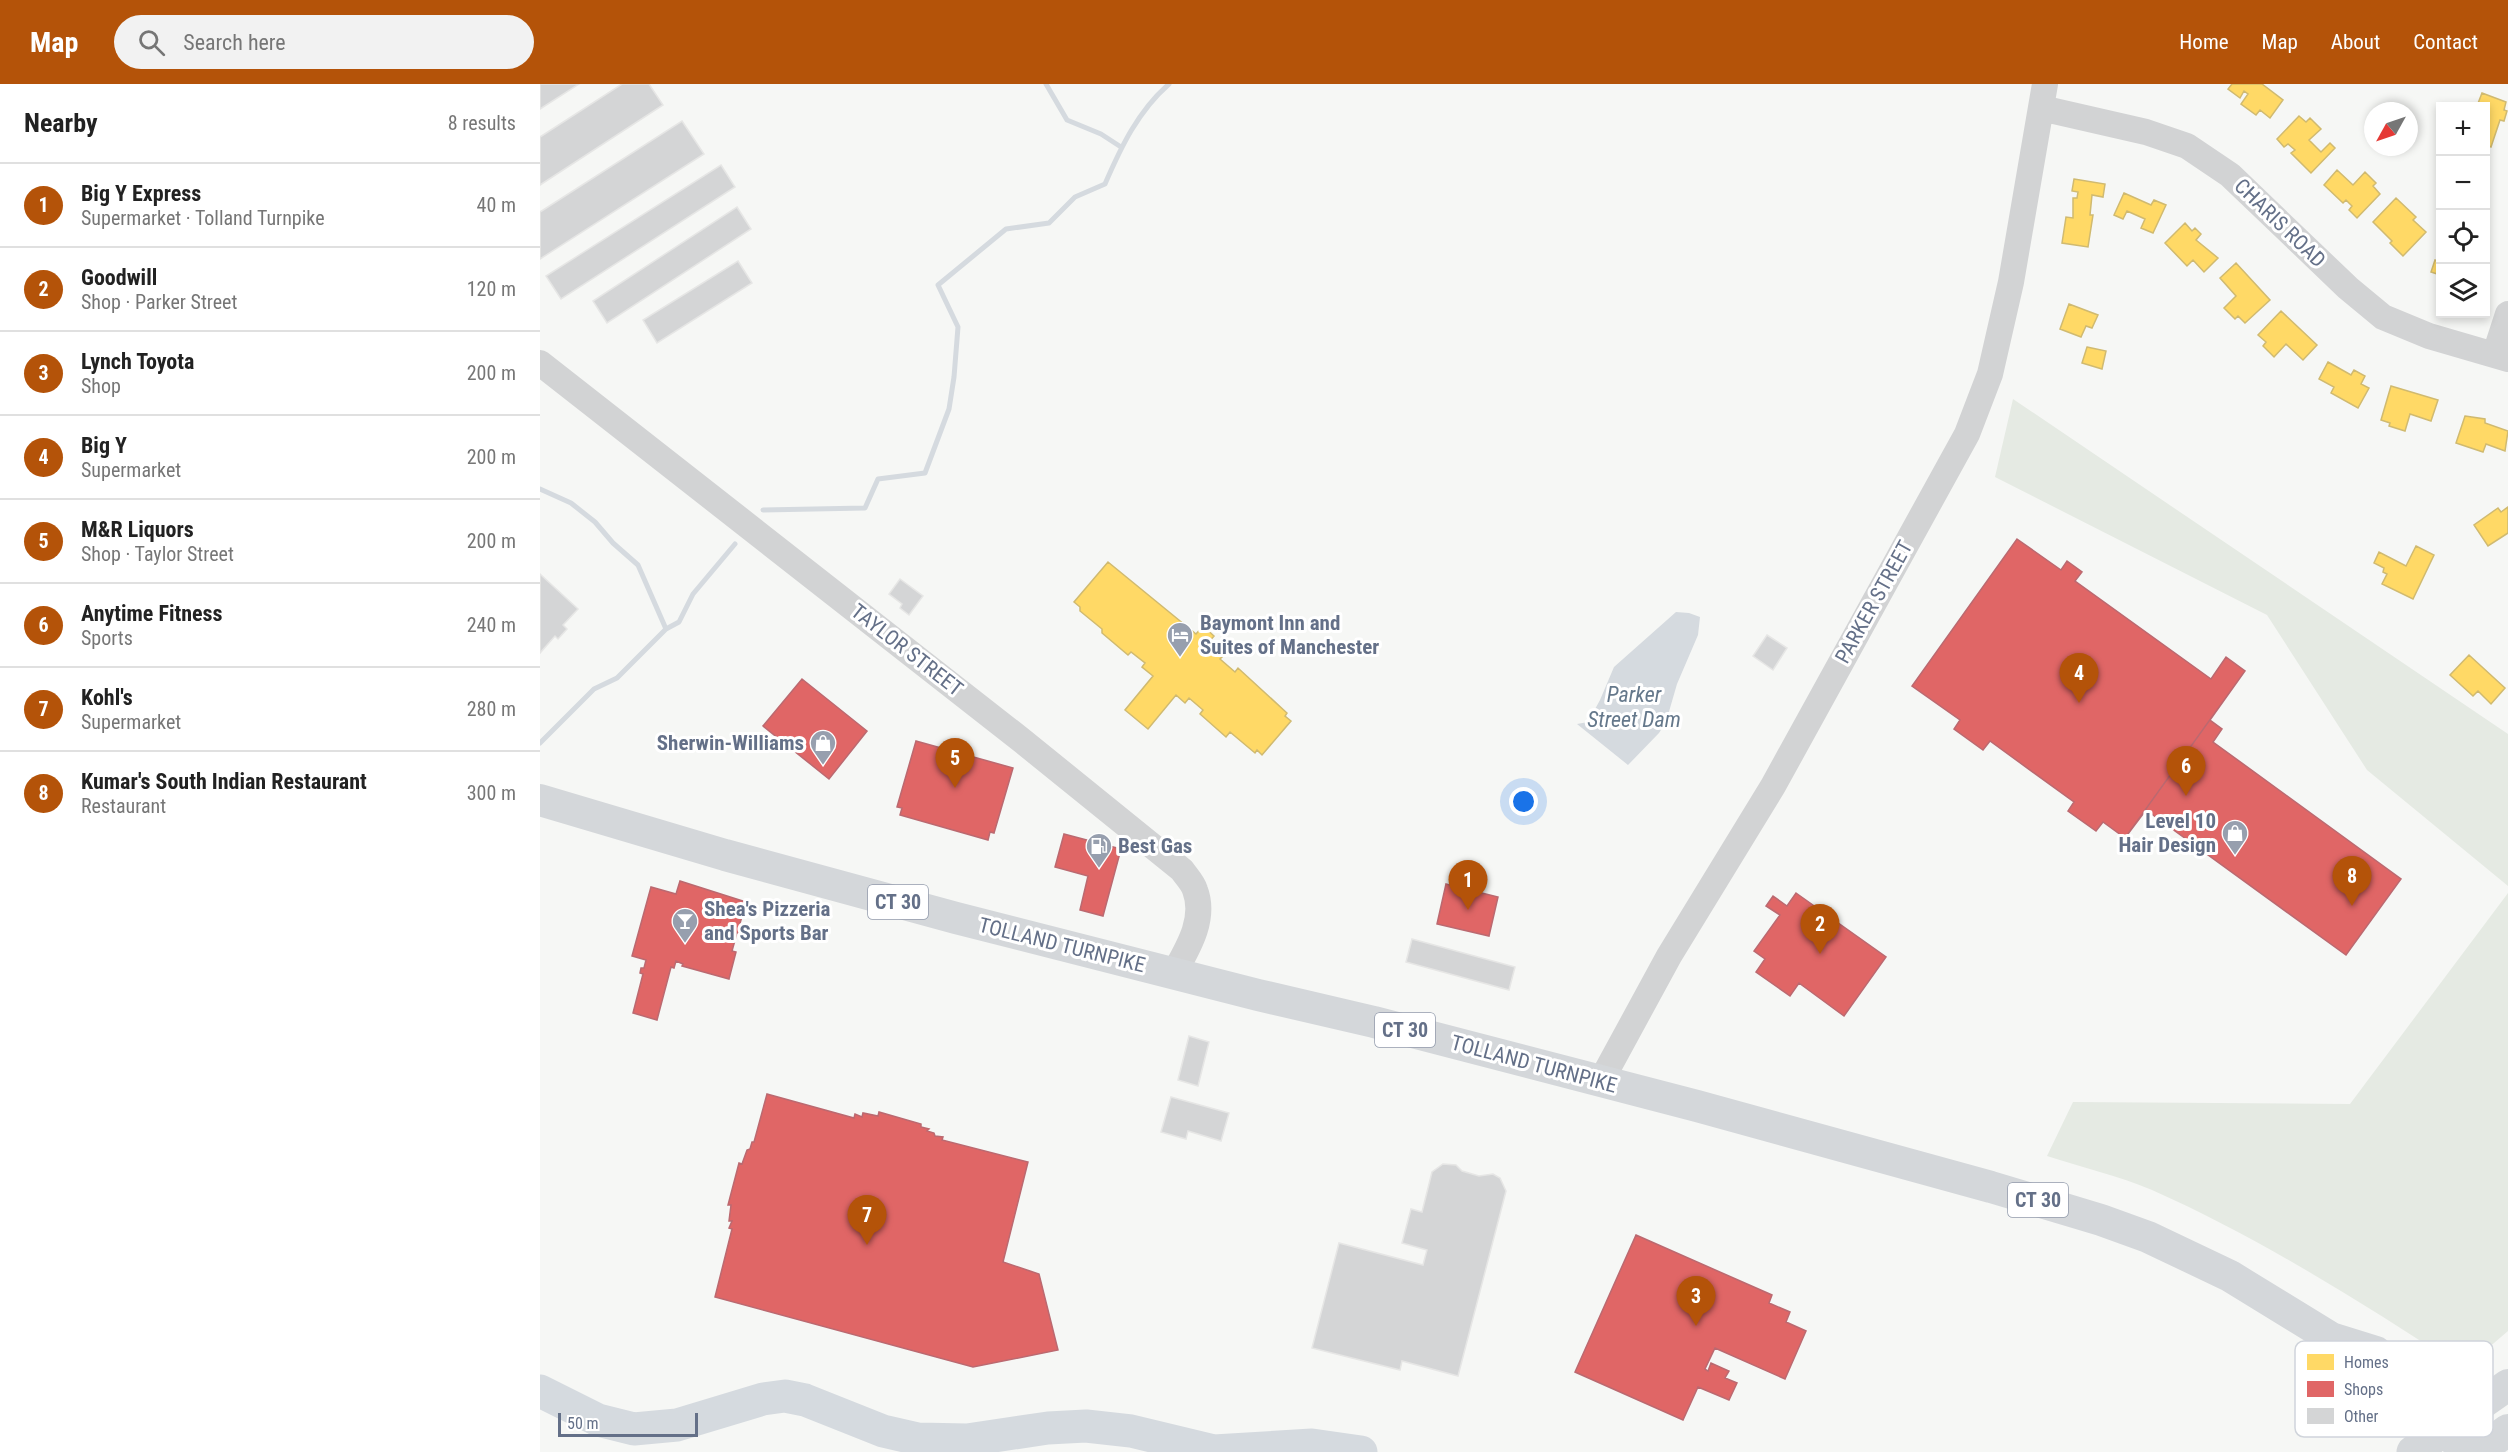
<!DOCTYPE html>
<html lang="en">
<head>
<meta charset="utf-8">
<style>
  body { margin:0; font-family:"Roboto Condensed",sans-serif; background:#f2f2f2; color:#222 }
  .controls { position:absolute; right:18px; top:18px; display:grid; overflow:hidden; border-radius:0px; box-shadow:0 3px 9px #0003 }
  .controls button { width:54px; height:54px; display:grid; place-items:center; padding:0; border:0; border-bottom:2px solid #e0e0e0; background:#fff; color:#222; font:30px sans-serif }
  .compass { position:absolute; left:1824px; top:18px; width:54px; height:54px; border-radius:50%; background:#fff; box-shadow:0 3px 9px #0003; rotate:230deg }
  .scale { position:absolute; left:18px; bottom:15px; width:140px; box-sizing:border-box; padding-left:6px; border:3px solid #647088; border-top:0; font-size:16px; line-height:21px; white-space:nowrap; color:#647088; -webkit-text-stroke:4px #fff; paint-order:stroke }
  .you { position:absolute; left:984px; top:718px; width:21px; height:21px; margin:-15px; border:4px solid #fff; border-radius:50%; background:#1a73e8; box-shadow:0 0 0 9px #1a73e833 }
  .badge { display:grid; place-items:center; width:39px; height:39px; border-radius:50%; background:#b45309; color:#fff; font-size:20px; font-weight:700 }
  .pin { position:absolute; translate:-50% -50px; filter:drop-shadow(0 2px 3px #0008) }
  .pin::after { content:''; position:absolute; top:32px; width:21px; height:18px; background:inherit; clip-path:polygon(0 0,100% 0,50% 100%) }
  .list { margin:0; padding:0; list-style:none }
  h2 { display:flex; justify-content:space-between; align-items:center; height:78px; margin:0; padding:0 24px; font-size:26px }
  h2 small { font-size:20px; font-weight:400; color:#767676 }
  .list li { display:grid; grid-template-columns:39px 1fr auto; gap:18px; align-items:center; box-sizing:border-box; height:84px; padding:0 24px; border-top:2px solid #e0e0e0 }
  .list b { display:block; font-size:22px; white-space:nowrap }
  .list p { margin:0; font-size:20px; white-space:nowrap; color:#767676 }
  .list em { font-size:20px; font-style:normal; color:#767676 }
  .icon { flex:none; width:33px; height:33px; fill:none; stroke:currentColor; stroke-width:2; stroke-linecap:round; stroke-linejoin:round }
  .map { position:relative; flex:none; width:1968px; height:1368px; overflow:hidden }
  header { display:flex; align-items:center; gap:36px; box-sizing:border-box; height:84px; padding:0 30px; background:#b45309; color:#fff }
  header strong { font-size:28px }
  nav { display:flex; gap:33px; margin-inline-start:auto; font-size:21px }
  .search { width:420px; height:54px; background:#f2f2f2; display:flex; align-items:center; gap:15px; box-sizing:border-box; padding:0 21px; border-radius:33px; color:#767676; font-size:22px }
  main { display:flex }
  aside { flex:1; background:#fff }
  .map>svg:first-child { display:block }
  .green { fill:#e5eae3 }
  .water { fill:#d5dadf }
  .homes { fill:#ffd966; stroke:#d0ba70; stroke-width:1.5 }
  .shops { fill:#e06666; stroke:#bb6970; stroke-width:1.5 }
  .lines { fill:none; stroke-linecap:round; stroke-linejoin:round }
  .stream { stroke:#d5dadf; stroke-width:5 }
  .river { stroke:#d5dadf; stroke-width:33 }
  .building { fill:#d4d5d6; stroke:#e6e6e5; stroke-width:1.5 }
  .minor { stroke:#d2d3d4; stroke-width:26 }
  .major { stroke:#d4d7da; stroke-width:32 }
  .highway { stroke:#d4d7da; stroke-width:33 }
  .labels { text-anchor:middle; dominant-baseline:central; stroke-width:6; stroke-linejoin:round; paint-order:stroke }
  .shield { fill:#fff; stroke:#929bac; stroke-width:1.5 }
  .shield-label { font-size:20px; font-weight:bold; fill:#647088 }
  .street-label { font-size:21px; fill:#647088; stroke:#fff }
  .poi-label { font-size:21px; font-weight:bold; fill:#647088; stroke:#fff; text-anchor:start }
  .water-label { font-size:22px; font-style:italic; fill:#65788b; stroke:#fff }
  .key { fill:#fff; stroke:#d0d4db; stroke-width:1.5 }
  .key-label { font-size:16px; fill:#647088 }
</style>
</head>
<body>
<header>
<strong>Map</strong>
<div class="search"><svg class="icon" aria-label="search" viewBox="0 0 24 24"><circle cx="10" cy="10" r="6"/><path d="M15 15l6 6"/></svg>Search here</div>
<nav><a>Home</a><a>Map</a><a>About</a><a>Contact</a></nav>
</header>
<main>
<aside>
<h2>Nearby<small>8 results</small></h2>
<ul class="list">
<li><span class="badge">1</span><div><b>Big Y Express</b><p>Supermarket · Tolland Turnpike</p></div><em>40 m</em></li>
<li><span class="badge">2</span><div><b>Goodwill</b><p>Shop · Parker Street</p></div><em>120 m</em></li>
<li><span class="badge">3</span><div><b>Lynch Toyota</b><p>Shop</p></div><em>200 m</em></li>
<li><span class="badge">4</span><div><b>Big Y</b><p>Supermarket</p></div><em>200 m</em></li>
<li><span class="badge">5</span><div><b>M&amp;R Liquors</b><p>Shop · Taylor Street</p></div><em>200 m</em></li>
<li><span class="badge">6</span><div><b>Anytime Fitness</b><p>Sports</p></div><em>240 m</em></li>
<li><span class="badge">7</span><div><b>Kohl's</b><p>Supermarket</p></div><em>280 m</em></li>
<li><span class="badge">8</span><div><b>Kumar's South Indian Restaurant</b><p>Restaurant</p></div><em>300 m</em></li>
</ul>
</aside>
<div class="map">
<svg width="1968" height="1368" viewBox="0 0 1968 1368">
  <rect width="100%" height="100%" fill="#f6f7f5"/>
  <path class="green" d="M1473 315 1968 650V802L1827 686 1727 531 1455 393Z
    M1968 809V1247L1947 1265 1918 1281C1819 1217 1720 1154 1612 1106 1579 1092 1541 1083 1507 1072L1533 1018 1810 1020Z"/>
  <path class="water" d="M1136 528 1149 529 1160 533 1158 551 1137 600 1126 638 1119 649 1088 681 1037 640 1048 638 1060 616 1074 583Z"/>
  <path class="homes" d="M1692 0H1722L1743 16 1730 34 1720 26 1716 31 1701 20 1708 10 1704 7 1700 14 1688 5Z
    M1942 9 1966 18 1964 26 1967 27 1964 37 1960 36 1951 63 1946 61V22H1937Z
    M1759 32 1766 38 1770 34 1781 45 1769 56 1781 68 1790 59 1795 64 1771 89 1751 69 1755 66 1748 60 1744 63 1737 55Z
    M1797 86 1813 101 1825 88 1836 99 1833 102 1840 110 1817 134 1809 126 1812 122 1806 116 1803 119 1784 101Z
    M1534 95 1565 100 1563 113 1552 111 1550 131H1553L1548 163 1522 159 1526 133 1533 134V114H1537L1538 108 1532 107Z
    M1584 109 1611 121 1614 116 1626 121 1613 149 1601 144 1605 135 1587 127 1583 135 1574 131Z
    M1856 114 1876 133 1873 136 1886 148 1863 172 1850 159 1852 157 1833 138Z
    M1645 139 1652 147 1655 144 1661 150 1656 156 1678 174 1664 188 1653 176 1647 182 1625 159Z
    M1895 176 1900 178V191L1891 188Z
    M1696 179 1730 216 1705 239 1698 232 1695 235 1684 224 1696 212 1680 194Z
    M1529 220 1558 231 1552 244 1546 242 1541 253 1520 245Z
    M1741 227 1777 261 1763 276 1746 260 1734 273 1723 262 1726 258 1718 251Z
    M1547 263 1566 267 1562 285 1542 279Z
    M1788 278 1811 291 1814 286 1825 292 1821 300 1829 304 1818 324 1791 309 1794 303 1779 295Z
    M1851 302 1898 316 1891 337 1870 330 1865 347 1849 342 1850 339 1841 336Z
    M1925 332 1945 335V339L1968 347 1965 367 1946 360 1943 368 1916 359Z
    M1968 423V449L1948 462 1934 441 1958 424 1961 428Z
    M1876 462 1894 471 1873 515 1842 500 1847 490 1843 488 1844 484 1834 479 1839 468 1866 482Z
    M568 478 656 550 663 542 674 552 668 559 683 572 680 575 695 588 698 584 747 629 745 632 751 637 722 671 717 666 715 669 690 648 686 653 660 630 663 626 649 614 645 619 636 611 608 645 585 626 613 592 602 583 605 579 591 568 588 571 562 549V545L540 527V523L534 518Z
    M1929 571 1965 604 1951 620 1938 607 1933 612 1910 591Z"/>
  <path class="shops" d="M1477 455 1521 486 1527 477 1542 488 1535 497 1671 595 1686 573 1705 587 1670 636 1682 645 1673 658 1861 795 1806 871 1606 726 1585 754 1563 738 1556 747 1528 727 1534 718 1450 657 1443 666 1414 645 1420 636 1372 602Z
    M1477 455 1521 486 1527 477 1542 488 1535 497 1671 595 1686 573 1705 587 1585 754 1563 738 1556 747 1528 727 1534 718 1450 657 1443 666 1414 645 1420 636 1372 602Z
    M262 595 327 647 289 695 223 642Z
    M376 657 473 684 454 749 450 748 448 756 360 731 362 724 357 723Z
    M524 750 581 765 563 832 540 826 548 792 515 783Z
    M140 797 206 818 199 843 211 847 210 852 197 849 192 867 196 868 189 895 142 882 143 880 136 877 134 884 131 883 117 936 93 929 103 890 100 889 101 884H104L106 876 92 872 111 803 136 810Z
    M906 800 958 813 949 852 897 840Z
    M1256 809 1346 873 1304 932 1259 899 1250 912 1216 888 1225 875 1214 867 1240 831 1226 822 1233 812 1247 822Z
    M227 1010 314 1034 315 1030 322 1033 323 1029 338 1032 339 1028 381 1040V1043L389 1045 387 1047 394 1049 395 1052 403 1053 402 1056 488 1078 463 1178 499 1190 518 1266 433 1283 175 1213 192 1145 189 1144 192 1137H189L191 1121H188L199 1079 202 1080 207 1066 210 1065 212 1058H214Z
    M1096 1151 1232 1211 1229 1219 1250 1228 1246 1238 1266 1247 1245 1295 1175 1264 1165 1285 1168 1287 1171 1279 1189 1287 1185 1294 1197 1299 1189 1316 1158 1303 1143 1336 1035 1288Z"/>
  <g class="lines">
    <path class="stream" d="M506 0 527 36 561 50 581 63
      M0 405 31 419 55 438 73 459 98 481 126 545 77 594 54 605 0 659
      M223 426 325 424 338 395 385 389 409 325 414 293 418 243 398 201 466 145 509 139 535 113 565 100C581 63 598 27 629 0
      M126 545 139 538 153 510 195 460"/>
    <path class="river" d="M0 1307 58 1336 94 1345 137 1341 223 1315 245 1312 265 1316 343 1347 378 1355 427 1356 508 1344 546 1342 591 1347 674 1367 772 1361 821 1368"/>
  </g>
  <path class="building" d="M0 0H39L0 25Z
    M82 0H109L123 21 0 101V53Z
    M142 37 164 70 0 175V128Z
    M181 81 195 103 21 215 6 192Z
    M197 123 211 145 67 239 53 217Z
    M198 177 212 199 117 259 103 236Z
    M0 490 38 525 23 541 27 545 18 555 15 552 0 569Z
    M360 495 383 512 369 531 360 524 362 520 349 510Z
    M1227 551 1247 564 1233 586 1213 572Z
    M872 855 975 883 969 906 866 878Z
    M649 952 669 958 658 1002 638 996Z
    M631 1013 689 1029 681 1057 648 1047 646 1055 621 1048Z
    M903 1080 916 1081 922 1087 939 1092 953 1090 960 1094 966 1107 918 1292 862 1277 860 1286 772 1264 799 1159 883 1181 887 1166 862 1159 871 1125 882 1128 892 1088Z"/>
  <g class="lines">
    <path class="minor" d="M1501 24 1606 48 1647 62 1690 91 1808 204 1843 233 1889 252 1968 275
      M1955 270 1968 230
      M0 279 480 655 642 786C646 792 653 799 655 806 666 835 648 864 634 889
      M1061 997 1129 872 1233 702 1427 350 1450 290 1471 198 1505 0"/>
    <path class="major" d="M0 716 185 771 416 834 718 911 834 938 1157 1022 1451 1103 1561 1136 1608 1153 1690 1192 1791 1254 1836 1268 1874 1298 1904 1346 1927 1368
      M1791 1254 1814 1295 1851 1325 1904 1346
      M1904 1346 1968 1301
      M1938 1368 1968 1346"/>
    <path class="highway" d="M1873 1368 1904 1346"/>
  </g>
  <defs>
    <g id="hotel-pin" transform="scale(1.35)"><path d="M0 17L-7.5 6A9.5 9.5 0 1 1 7.5 6Z" fill="#979fae" stroke="#fff"/><path d="M-6-4.5h1.5V1H6V5H4.5V3h-9V5H-6ZM-4 0a1.8 1.8 0 1 1 3.6 0ZM.5 0V-2.5h3Q6-2.5 6 0Z" fill="#fff"/></g>
    <g id="shop-pin" transform="scale(1.35)"><path d="M0 17L-7.5 6A9.5 9.5 0 1 1 7.5 6Z" fill="#979fae" stroke="#fff"/><path d="M-5-2.5h2.3a2.7 3.5 0 0 1 5.4 0H5L5.5 6h-11ZM-1.5-2.5h3a1.5 2.3 0 0 0-3 0Z" fill="#fff"/></g>
    <g id="fuel-pin" transform="scale(1.35)"><path d="M0 17L-7.5 6A9.5 9.5 0 1 1 7.5 6Z" fill="#979fae" stroke="#fff"/><path d="M-5.5-6h7V0h2V4h1.3V-2.5L3-4.5l.8-.8L6-3V5H2.5V1h-1V6h-7ZM-4.2-4.7v3.2H.2V-4.7Z" fill="#fff"/></g>
    <g id="bar-pin" transform="scale(1.35)"><path d="M0 17L-7.5 6A9.5 9.5 0 1 1 7.5 6Z" fill="#979fae" stroke="#fff"/><path d="M-6-5H6L.8 .8V4.5H3.5V6h-7V4.5H-.8V.8Z" fill="#fff"/></g>
  </defs>
  <g fill-rule="evenodd">
    <use href="#hotel-pin" x="640" y="551"/>
    <use href="#shop-pin" x="283" y="659"/>
    <use href="#shop-pin" x="1695" y="749"/>
    <use href="#fuel-pin" x="559" y="762"/>
    <use href="#bar-pin" x="145" y="837"/>
  </g>
  <g class="labels">
    <g class="shield">
      <rect x="328" y="801" width="60" height="34" rx="4.5"/>
      <rect x="835" y="929" width="60" height="34" rx="4.5"/>
      <rect x="1468" y="1099" width="60" height="34" rx="4.5"/>
    </g>
    <g class="shield-label">
      <text x="358" y="818">CT 30</text>
      <text x="865" y="946">CT 30</text>
      <text x="1498" y="1116">CT 30</text>
    </g>
    <g class="street-label">
      <text transform="translate(1740 139) rotate(44)">CHARIS ROAD</text>
      <text transform="translate(1334 518) rotate(-61)">PARKER STREET</text>
      <text transform="translate(367 566) rotate(38)">TAYLOR STREET</text>
      <text transform="translate(522 861) rotate(14)">TOLLAND TURNPIKE</text>
      <text transform="translate(994 980) rotate(15)">TOLLAND TURNPIKE</text>
    </g>
    <g class="poi-label">
      <text x="660" y="539">Baymont Inn and<tspan x="660" dy="24">Suites of Manchester</tspan></text>
      <text x="264" y="659" text-anchor="end">Sherwin-Williams</text>
      <text x="1676" y="737" text-anchor="end">Level 10<tspan x="1676" dy="24">Hair Design</tspan></text>
      <text x="578" y="762">Best Gas</text>
      <text x="164" y="825">Shea's Pizzeria<tspan x="164" dy="24">and Sports Bar</tspan></text>
    </g>
    <g class="water-label">
      <text x="1094" y="610">Parker<tspan x="1094" dy="25">Street Dam</tspan></text>
    </g>
  </g>
  <rect x="1755" y="1257" width="198" height="96" rx="9" class="key"/>
  <rect x="1767" y="1270" width="27" height="16" fill="#ffd966"/>
  <rect x="1767" y="1297" width="27" height="16" fill="#e06666"/>
  <rect x="1767" y="1324" width="27" height="16" fill="#d4d5d6"/>
  <g class="key-label">
    <text x="1804" y="1284">Homes</text>
    <text x="1804" y="1311">Shops</text>
    <text x="1804" y="1338">Other</text>
  </g>
</svg>
<div class="controls">
<button>+</button>
<button>−</button>
<button><svg class="icon" aria-label="locate" viewBox="0 0 24 24"><circle cx="12" cy="12" r="6"/><path d="M12 2v4M12 18v4M2 12h4M18 12h4"/></svg></button>
<button><svg class="icon" aria-label="layers" viewBox="0 0 24 24"><path d="M12 4l9 5-9 5-9-5zM3 14l9 5 9-5"/></svg></button>
</div>
<svg class="compass" viewBox="-18 -18 36 36"><path d="M0-13l5 13h-10z" fill="#e53935"/><path d="M0 13l5-13h-10z" fill="#767676"/></svg>
<div class="scale">50 m</div>
<div class="you"></div>
<div class="pin badge" style="left:928px;top:826px">1</div>
<div class="pin badge" style="left:1280px;top:870px">2</div>
<div class="pin badge" style="left:1156px;top:1242px">3</div>
<div class="pin badge" style="left:1539px;top:619px">4</div>
<div class="pin badge" style="left:415px;top:704px">5</div>
<div class="pin badge" style="left:1646px;top:712px">6</div>
<div class="pin badge" style="left:327px;top:1161px">7</div>
<div class="pin badge" style="left:1812px;top:822px">8</div>
</div>
</main>
</body>
</html>
